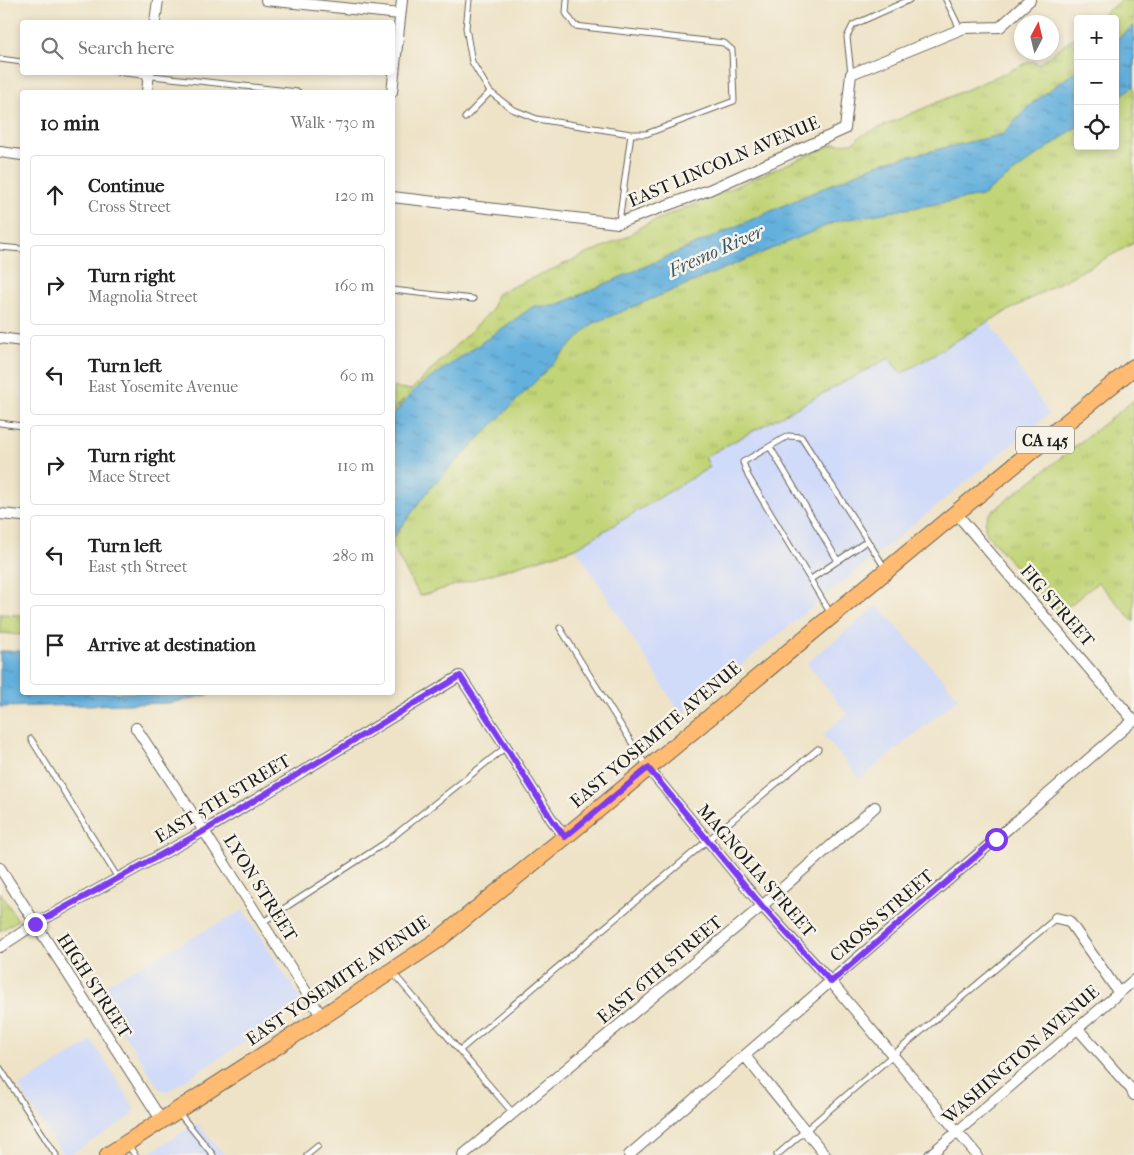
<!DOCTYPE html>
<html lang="en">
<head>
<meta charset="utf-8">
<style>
  body { margin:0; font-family:"IM FELL French Canon",serif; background:#f2f2f2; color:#222 }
  .controls { position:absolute; right:15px; top:15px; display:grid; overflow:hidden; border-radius:5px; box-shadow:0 2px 8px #0003 }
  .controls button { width:45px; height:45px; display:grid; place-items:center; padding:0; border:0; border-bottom:1px solid #e0e0e0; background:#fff; color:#222; font:25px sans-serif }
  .compass { position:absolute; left:1014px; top:15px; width:45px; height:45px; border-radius:50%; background:#fff; box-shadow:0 2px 8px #0003; rotate:7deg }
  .stop { position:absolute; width:15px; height:15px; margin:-11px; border:4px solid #7c3aed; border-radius:50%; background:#fff }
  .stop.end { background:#7c3aed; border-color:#fff; box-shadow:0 1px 5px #0008 }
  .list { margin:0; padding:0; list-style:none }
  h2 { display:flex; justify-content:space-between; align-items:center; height:65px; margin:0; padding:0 20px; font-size:21px }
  h2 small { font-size:16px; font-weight:400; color:#767676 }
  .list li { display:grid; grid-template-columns:32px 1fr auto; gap:15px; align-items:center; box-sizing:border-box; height:80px; margin:0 10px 10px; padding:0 10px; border:1px solid #e0e0e0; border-radius:5px }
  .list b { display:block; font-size:19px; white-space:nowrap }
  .list p { margin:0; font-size:16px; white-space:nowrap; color:#767676 }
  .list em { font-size:16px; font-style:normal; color:#767676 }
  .icon { flex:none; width:28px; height:28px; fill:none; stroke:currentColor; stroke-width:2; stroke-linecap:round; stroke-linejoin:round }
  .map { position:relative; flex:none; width:1134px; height:1155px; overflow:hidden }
  .search { position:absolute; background:#fff; box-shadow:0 2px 8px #0003; left:20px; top:20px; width:375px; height:55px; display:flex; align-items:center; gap:12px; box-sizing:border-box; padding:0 18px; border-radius:5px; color:#767676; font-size:19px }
  .panel { position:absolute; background:#fff; box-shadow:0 2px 8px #0003; left:20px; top:90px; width:375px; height:605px; border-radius:5px }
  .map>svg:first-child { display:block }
  .built { fill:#d0daf9 }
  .grass { fill:url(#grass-tufts); stroke:#6e784a }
  .water { fill:url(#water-ripples); stroke:#40667c }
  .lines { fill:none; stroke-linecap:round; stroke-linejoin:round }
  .lane-casing { stroke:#666258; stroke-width:7 }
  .street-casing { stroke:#666258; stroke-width:12 }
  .primary-casing { stroke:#666258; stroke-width:18 }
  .lane { stroke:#fff; stroke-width:5 }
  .street { stroke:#fff; stroke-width:10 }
  .primary { stroke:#ffbb71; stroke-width:16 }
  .route { stroke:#7c3aed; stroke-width:6 }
  .labels { text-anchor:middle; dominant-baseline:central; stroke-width:5; stroke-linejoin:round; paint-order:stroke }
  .shield { fill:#f7f3e8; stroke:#5e5c59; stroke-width:1 }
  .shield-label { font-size:16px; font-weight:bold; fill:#1c1c1c }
  .street-label { font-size:18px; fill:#1c1c1c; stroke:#f7f3e8 }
  .water-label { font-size:19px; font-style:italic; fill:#385769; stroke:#f7f3e8 }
</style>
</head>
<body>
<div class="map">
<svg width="1134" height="1155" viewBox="0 0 1134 1155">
  <defs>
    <pattern id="grass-tufts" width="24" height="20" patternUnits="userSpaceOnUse" patternTransform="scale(1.25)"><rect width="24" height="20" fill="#c1d477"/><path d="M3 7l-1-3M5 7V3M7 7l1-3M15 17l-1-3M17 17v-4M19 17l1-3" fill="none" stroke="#a5b566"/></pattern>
    <pattern id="water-ripples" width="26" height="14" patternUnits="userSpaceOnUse" patternTransform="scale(1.25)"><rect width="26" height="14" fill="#63b0dd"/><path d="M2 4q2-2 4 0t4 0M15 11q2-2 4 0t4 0" fill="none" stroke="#518eb2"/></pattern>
  </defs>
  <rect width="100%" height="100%" fill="#f7f3e8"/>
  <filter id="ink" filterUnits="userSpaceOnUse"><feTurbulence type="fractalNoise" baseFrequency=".02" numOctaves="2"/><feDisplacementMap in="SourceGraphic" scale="10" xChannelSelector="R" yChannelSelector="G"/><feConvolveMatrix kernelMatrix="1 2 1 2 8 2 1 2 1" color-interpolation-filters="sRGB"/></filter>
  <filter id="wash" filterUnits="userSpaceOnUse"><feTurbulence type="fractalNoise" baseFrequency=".0096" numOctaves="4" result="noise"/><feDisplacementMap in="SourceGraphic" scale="20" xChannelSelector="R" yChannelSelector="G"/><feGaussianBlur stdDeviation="1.12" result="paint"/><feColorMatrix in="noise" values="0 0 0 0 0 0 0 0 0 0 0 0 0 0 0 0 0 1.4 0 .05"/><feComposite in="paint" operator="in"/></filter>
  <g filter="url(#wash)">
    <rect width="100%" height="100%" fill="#eee3c7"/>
    <path class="built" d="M989 321 1049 414 681 714 576 548 710 467 705 457 890 358 901 374Z
      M878 605 959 698 860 779 823 735 847 714 807 663Z
      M243 910 301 999 300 1007 168 1091 160 1089 95 990Z
      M92 1041 134 1107 133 1115 70 1155H63L19 1087Z
      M197 1123 224 1155H146Z"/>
    <path class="grass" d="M1121 0H1134V243L989 321 901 374 889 358 705 457 710 467 576 548 420 596 393 548 392 414 404 399 393 411V387L411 390 492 310 496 294 628 236 638 228 834 144 853 143 860 136 1032 61 1039 64 1078 34V146H1115V19H1097Z
      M1134 400V622L1098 582 1057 616 987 534C984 525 984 522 989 514Z
      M0 614 22 615V635L0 633Z
      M0 892 18 920 0 931Z"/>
    <path class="water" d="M1134 26V86L1115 100V40Z
      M1078 69V126L981 196 838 221 592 324 432 486 393 538V415L415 389 534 306H555L880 163 1003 134 1031 104Z
      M22 651V692L216 693 171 703 0 707V651Z"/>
  </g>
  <g filter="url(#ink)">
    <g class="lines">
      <g class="lane-casing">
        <path id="lane" d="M469 0 466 28 472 62 490 92 512 109 537 119 631 134H646L734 101 732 50 724 43 575 26 566 13 567 0
          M946 0 960 29
          M0 59 22 62
          M116 72 298 92
          M851 74 847 37 853 25 909 0
          M465 118 490 92
          M619 222 631 134
          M0 247 22 249
          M392 290 473 299
          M0 423 22 426
          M770 447 838 561
          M811 579 867 541
          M831 614 748 476 743 462 788 436 801 437 885 568
          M560 628 647 767
          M31 739 118 878
          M263 922 385 843 506 747
          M393 973 513 1113
          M460 1050 708 840 818 749
          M0 1068 56 1155
          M179 1113 213 1155
          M128 1145 135 1155
          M307 1155 318 1146
          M777 1155 893 1055 1056 918"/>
      </g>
      <g class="street-casing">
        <path id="street" d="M266 0 400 14
          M155 22 158 0
          M147 92 149 72
          M392 92 402 0
          M0 152 22 155
          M392 197 618 223 709 190 845 129 851 74 964 28 1000 27 1030 0
          M0 338 22 341
          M956 513 1134 721
          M0 514 22 516
          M136 728 204 831 322 1017
          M648 768 762 906 831 982 977 1155
          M0 868 162 1121
          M1056 918 1069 921 1119 993
          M0 947 35 924 204 831 460 676 506 747 552 820 565 837
          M1077 1028 1131 1089 1134 1095
          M745 1056 825 1155
          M463 1155 762 906 875 807
          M629 1155 1134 720
          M930 1155 1134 980"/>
      </g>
      <g class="primary-casing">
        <path id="primary" d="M108 1155 322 1017 438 940 565 837 956 513 1134 367"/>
      </g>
      <use href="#lane" class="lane"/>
      <use href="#street" class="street"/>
      <use href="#primary" class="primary"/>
    </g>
  </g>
  <g class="lines" filter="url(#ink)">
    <path class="route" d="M35 924 204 831 460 676 506 747 552 820 565 837 648 768 762 906 831 982 996 839"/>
  </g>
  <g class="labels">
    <rect class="shield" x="1016" y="426.5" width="58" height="27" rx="4"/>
    <g class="shield-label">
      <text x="1045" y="440">CA 145</text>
    </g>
    <g class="street-label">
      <text transform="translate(724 162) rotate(-23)">EAST LINCOLN AVENUE</text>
      <text transform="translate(1057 606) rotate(49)">FIG STREET</text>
      <text transform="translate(656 735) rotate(-40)">EAST YOSEMITE AVENUE</text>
      <text transform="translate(223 799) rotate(-31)">EAST 5TH STREET</text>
      <text transform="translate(756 871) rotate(49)">MAGNOLIA STREET</text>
      <text transform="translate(260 888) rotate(58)">LYON STREET</text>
      <text transform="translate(882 916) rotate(-41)">CROSS STREET</text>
      <text transform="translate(660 970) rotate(-40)">EAST 6TH STREET</text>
      <text transform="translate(338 981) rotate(-34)">EAST YOSEMITE AVENUE</text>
      <text transform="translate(94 986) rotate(57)">HIGH STREET</text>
      <text transform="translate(1021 1055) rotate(-41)">WASHINGTON AVENUE</text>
    </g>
    <g class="water-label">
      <text transform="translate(716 251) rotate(-24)">Fresno River</text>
    </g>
  </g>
</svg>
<div class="controls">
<button>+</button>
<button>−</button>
<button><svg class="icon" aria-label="locate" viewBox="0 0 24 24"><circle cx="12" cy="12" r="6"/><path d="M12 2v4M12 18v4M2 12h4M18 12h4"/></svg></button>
</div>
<svg class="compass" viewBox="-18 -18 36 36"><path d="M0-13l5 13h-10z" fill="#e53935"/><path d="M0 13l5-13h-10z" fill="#767676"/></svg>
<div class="stop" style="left:996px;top:839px"></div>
<div class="stop end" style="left:35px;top:924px"></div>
<div class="search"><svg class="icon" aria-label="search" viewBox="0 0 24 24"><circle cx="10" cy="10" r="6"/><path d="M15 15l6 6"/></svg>Search here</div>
<section class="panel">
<h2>10 min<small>Walk · 730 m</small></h2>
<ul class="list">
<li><svg class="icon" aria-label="ahead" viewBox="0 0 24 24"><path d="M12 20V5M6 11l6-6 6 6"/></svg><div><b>Continue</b><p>Cross Street</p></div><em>120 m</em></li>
<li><svg class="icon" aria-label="right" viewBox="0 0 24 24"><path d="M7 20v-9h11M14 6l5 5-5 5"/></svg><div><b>Turn right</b><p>Magnolia Street</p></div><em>160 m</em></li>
<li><svg class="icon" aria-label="left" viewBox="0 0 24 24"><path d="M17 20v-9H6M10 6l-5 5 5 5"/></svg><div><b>Turn left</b><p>East Yosemite Avenue</p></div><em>60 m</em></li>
<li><svg class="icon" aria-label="right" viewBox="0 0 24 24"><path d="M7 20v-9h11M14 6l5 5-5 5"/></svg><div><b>Turn right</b><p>Mace Street</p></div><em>110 m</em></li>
<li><svg class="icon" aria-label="left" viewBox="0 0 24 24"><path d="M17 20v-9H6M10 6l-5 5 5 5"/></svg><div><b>Turn left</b><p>East 5th Street</p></div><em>280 m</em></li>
<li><svg class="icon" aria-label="arrive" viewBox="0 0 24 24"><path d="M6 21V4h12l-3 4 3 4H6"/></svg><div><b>Arrive at destination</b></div></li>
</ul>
</section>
</div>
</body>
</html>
